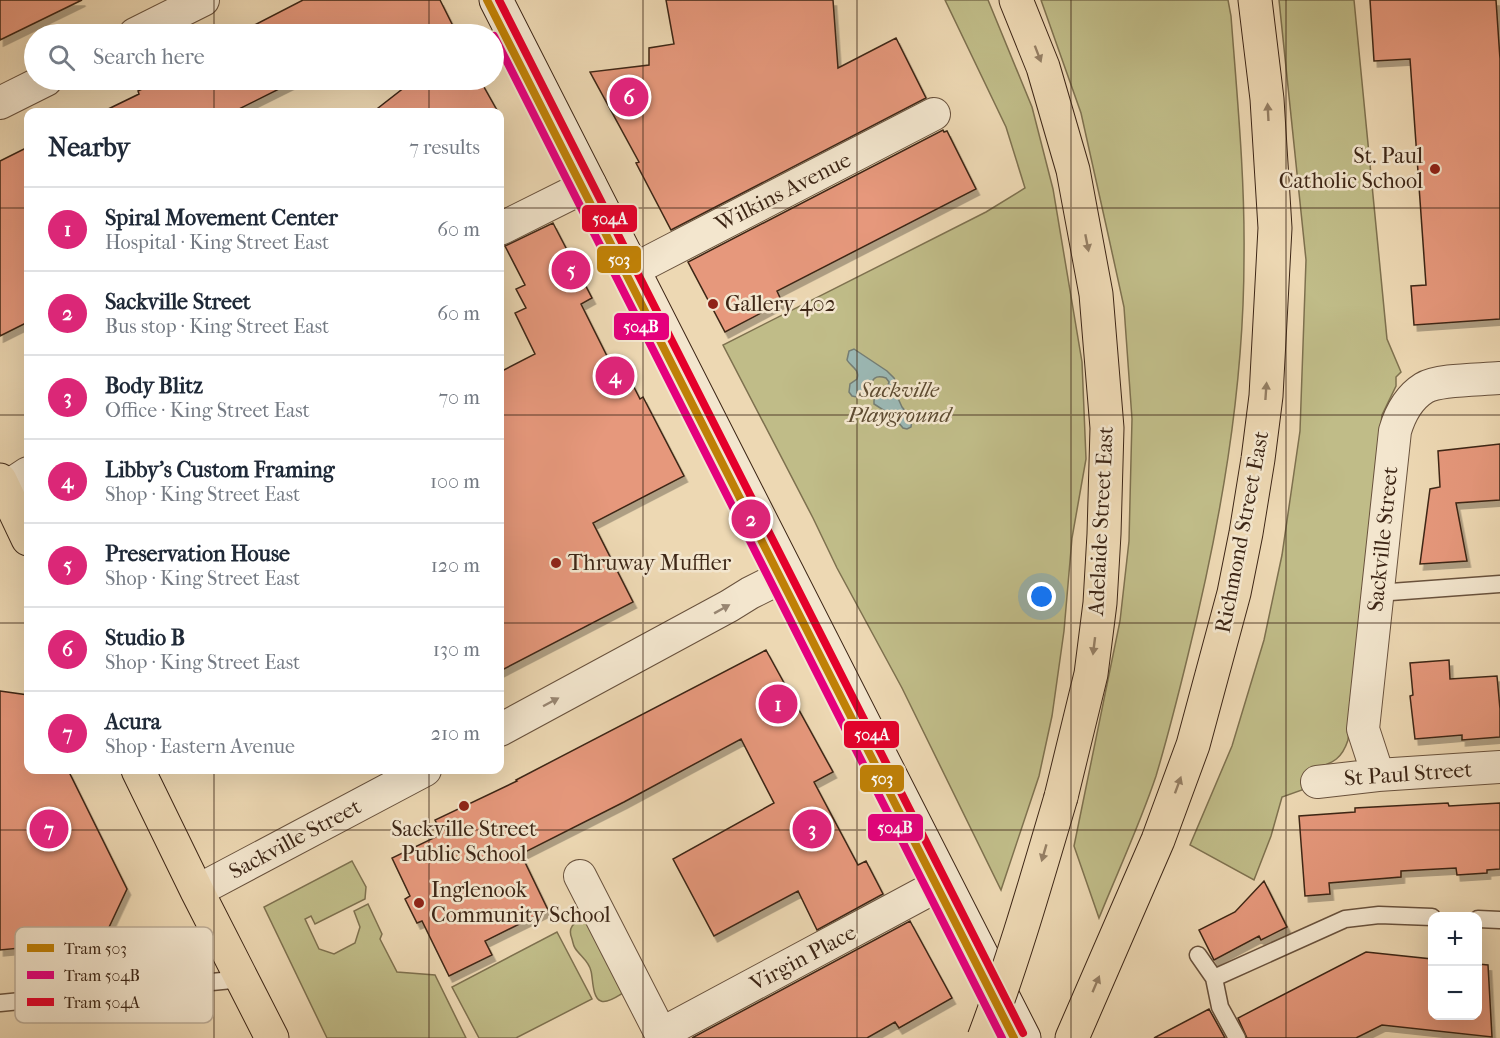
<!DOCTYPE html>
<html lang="en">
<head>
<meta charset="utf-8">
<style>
  body { margin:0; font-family:"IM FELL French Canon",serif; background:#f2f2f3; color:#1f2937 }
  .controls { position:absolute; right:18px; bottom:18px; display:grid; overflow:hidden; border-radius:12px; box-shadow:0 6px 24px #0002 }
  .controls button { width:54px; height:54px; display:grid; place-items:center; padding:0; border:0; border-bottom:2px solid #e0e1e3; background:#fff; color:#1f2937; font:30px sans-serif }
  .you { position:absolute; left:1042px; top:597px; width:21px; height:21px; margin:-15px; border:4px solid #fff; border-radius:50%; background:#1a73e8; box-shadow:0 0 0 9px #1a73e833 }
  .badge { display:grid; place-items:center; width:39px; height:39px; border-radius:50%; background:#db2777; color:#fff; font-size:20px; font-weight:700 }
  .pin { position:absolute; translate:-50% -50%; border:3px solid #fff; box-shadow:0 2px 6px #0006 }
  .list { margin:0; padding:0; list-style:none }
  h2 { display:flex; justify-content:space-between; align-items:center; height:78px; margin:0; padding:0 24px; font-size:26px }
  h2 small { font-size:20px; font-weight:400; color:#747a83 }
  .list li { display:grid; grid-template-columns:39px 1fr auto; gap:18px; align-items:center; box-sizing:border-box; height:84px; padding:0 24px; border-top:2px solid #e0e1e3 }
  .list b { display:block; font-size:22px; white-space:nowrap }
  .list p { margin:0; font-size:20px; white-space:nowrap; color:#747a83 }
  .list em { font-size:20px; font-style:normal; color:#747a83 }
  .icon { flex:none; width:33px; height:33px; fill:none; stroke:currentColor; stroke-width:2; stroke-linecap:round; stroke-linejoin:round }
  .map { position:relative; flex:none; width:1500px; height:1038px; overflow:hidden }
  .search { position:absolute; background:#fff; box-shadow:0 6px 24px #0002; left:24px; top:24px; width:480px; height:66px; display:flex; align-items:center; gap:15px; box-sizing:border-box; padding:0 21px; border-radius:33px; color:#747a83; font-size:22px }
  .panel { position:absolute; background:#fff; box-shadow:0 6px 24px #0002; left:24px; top:108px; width:480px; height:666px; border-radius:12px }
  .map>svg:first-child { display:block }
  .green { fill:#c0bc88; stroke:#7e714f; stroke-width:1.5 }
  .water { fill:#9bb8b4; stroke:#757e75; stroke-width:1.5 }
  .building { fill:#e6987b; stroke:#3d2616; stroke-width:1.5; filter:url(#shadow) }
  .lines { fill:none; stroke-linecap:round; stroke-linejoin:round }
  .service-casing { stroke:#69523d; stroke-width:19 }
  .minor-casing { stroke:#69523d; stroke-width:34 }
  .secondary-casing { stroke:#3d2616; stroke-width:35 }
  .primary-casing { stroke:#3d2616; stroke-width:35 }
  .motorway-casing { stroke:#3d2616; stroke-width:35 }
  .service { stroke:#f3e6ce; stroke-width:16 }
  .minor { stroke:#f3e6ce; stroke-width:32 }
  .secondary { stroke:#f3e6ce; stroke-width:33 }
  .primary { stroke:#edd8b3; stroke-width:33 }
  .motorway { stroke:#edd8b3; stroke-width:33 }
  .motorway-bridge-casing { stroke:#3d2616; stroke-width:35; stroke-linecap:butt }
  .motorway-bridge { stroke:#edd8b3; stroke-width:33 }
  .tram-1-casing { stroke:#f3e6ce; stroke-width:12 }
  .tram-2-casing { stroke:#f3e6ce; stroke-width:12 }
  .tram-3-casing { stroke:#f3e6ce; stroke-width:12 }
  .tram-1 { stroke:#bf8007; stroke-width:8 }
  .tram-2 { stroke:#e5007d; stroke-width:8 }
  .tram-3 { stroke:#e4002b; stroke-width:8 }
  .oneway { fill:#957f64 }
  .oneway2 { fill:#988672 }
  .grid { fill:none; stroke:#3d2616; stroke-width:1.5; stroke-opacity:0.55 }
  .poi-dot { fill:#8f2418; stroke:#f3e6ce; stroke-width:2 }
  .labels { text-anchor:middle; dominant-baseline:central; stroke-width:5; stroke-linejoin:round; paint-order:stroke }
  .poi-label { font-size:22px; fill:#3d2616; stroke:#f3e6ce; text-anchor:start }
  .street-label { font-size:22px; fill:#3d2616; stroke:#f3e6ce }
  .park-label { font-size:22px; font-style:italic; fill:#5e4c32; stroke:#f3e6ce }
  .key { fill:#f3e6ce; stroke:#bcac97; stroke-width:1.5 }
  .key-label { font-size:16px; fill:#3d2616 }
  .line-badge { stroke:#f3e6ce; stroke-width:2 }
  .badge-label { font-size:16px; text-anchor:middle; font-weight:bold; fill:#fff }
</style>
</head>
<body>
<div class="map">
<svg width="1500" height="1038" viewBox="0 0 1500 1038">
  <defs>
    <filter id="shadow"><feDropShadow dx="3.5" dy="6" stdDeviation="0" flood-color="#0004"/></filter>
  </defs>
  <rect width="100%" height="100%" fill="#edd8b3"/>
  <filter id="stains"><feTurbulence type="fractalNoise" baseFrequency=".00333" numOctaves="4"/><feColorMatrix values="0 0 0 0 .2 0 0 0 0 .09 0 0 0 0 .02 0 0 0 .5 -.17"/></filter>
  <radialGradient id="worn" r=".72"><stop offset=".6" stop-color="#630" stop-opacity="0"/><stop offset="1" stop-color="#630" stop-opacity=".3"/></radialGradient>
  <path class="green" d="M945 0H988L1032 107 1053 189 1082 362 1086 459 1072 538 1064 631 1052 716 1039 776 1001 890 902 688 837 568 813 518 723 345 986 212 1025 188 1006 127Z
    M1041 0H1228L1231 16C1237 96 1245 176 1244 257 1244 391 1220 525 1188 655 1178 696 1168 736 1156 776 1140 824 1118 871 1099 918L1074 846 1120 621 1129 541 1132 419 1124 307 1106 225 1081 113Z
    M1279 0H1354L1387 339 1401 372 1396 377V386L1382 415 1348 740C1341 762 1330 763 1310 771L1302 790 1282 797 1271 836 1254 880 1190 845 1232 746 1264 640 1282 555 1300 431 1306 260Z
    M352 861 366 887 365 899 315 924 311 916 305 919 319 949 334 954 355 943 360 927 354 911 368 904 382 934 380 939 397 972 435 975 466 1038H327L264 907Z
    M584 917 623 993C618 996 607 1004 601 1001 592 998 593 978 591 971 589 961 580 956 575 948 573 945 573 942 572 939 567 927 574 923 584 917Z
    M557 932 592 999 516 1038H479L452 987Z"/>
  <path class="water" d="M854 349 887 371 894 378 898 387 897 396 902 407 912 419 911 427 907 429 903 428 898 422 896 418 874 404C873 387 886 396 889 382L886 378C862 370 879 403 852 396L849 392 850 384 857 379C860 369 851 367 847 360L849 351Z"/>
  <path class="building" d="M0 0H82L0 40Z
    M303 0H440L457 34H237Z
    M666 0H833L838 68 896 38 926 98 671 230 636 163 639 162 590 72 649 65V48L674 44Z
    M1370 0H1496L1500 59V319L1414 325 1411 286 1426 285 1410 59 1374 61Z
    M161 80H297L233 112H102L139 94 138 91Z
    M414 80H480L498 112H373Z
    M943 130 944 132 947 131 976 189 777 291 782 302 725 332 688 262Z
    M28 147V322L0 336V161Z
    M553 223 592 298 581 304 610 362 619 358 640 399 643 397 684 476 593 523 633 602 500 671V372L535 354 515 313 526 308 516 289 525 285 505 246Z
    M1500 444V500L1456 503 1467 561 1420 564 1430 489 1440 487 1438 451Z
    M766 650 833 772 814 782 858 865 866 861 883 894 817 930 798 891 714 936 673 859 774 803 741 739 624 802 521 854 548 910 485 941 492 955 449 976 422 921 417 923 405 899 410 896 392 858 442 834 435 820 517 781 516 780Z
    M1449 660 1450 679 1497 676 1500 709V737L1462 740V735L1415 739 1410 696 1413 695 1410 663Z
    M0 691 28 695V770H68L127 889 103 940 0 950Z
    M1448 803 1449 806 1500 803V869L1487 870V873L1457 875 1456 868 1401 871V877L1329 883 1330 894 1305 896 1299 816 1355 812V808Z
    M1264 881 1287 927 1261 940 1259 936 1214 960 1199 930 1235 912Z
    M910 921 952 998 899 1028 895 1022 867 1038H692Z
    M1366 952 1432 959V1016H1478V964L1488 965 1492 1037 1382 1025 1356 1038H1247L1238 1018Z
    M1209 1009 1225 1038H1154Z"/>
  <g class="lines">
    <g class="service-casing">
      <path id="service" d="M1377 593 1500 584
        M1478 919 1500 920
        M1198 955 1214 978 1220 1007 1237 1038
        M1214 978 1345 919 1379 915 1432 917
        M0 1003 242 979"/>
    </g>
    <g class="minor-casing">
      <path id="minor" d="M135 34 203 0
        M0 103 46 80
        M500 229 590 184
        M633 270 934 114
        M5 488 28 473
        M500 730 729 606 750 593 788 574
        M1378 775 1363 729 1395 431C1400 414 1408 398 1424 388 1439 379 1481 380 1500 378
        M1317 782 1378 775 1500 767
        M580 876 663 1038
        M197 891 425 770
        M661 1034 944 882"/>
    </g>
    <g class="secondary-casing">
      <path id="secondary" d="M496 0 1024 1038"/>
    </g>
    <g class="primary-casing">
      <path id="primary" d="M0 480 28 539
        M138 770 197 891 272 1038"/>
    </g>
    <g class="motorway-casing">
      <path id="motorway" d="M1016 0 1043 67 1073 170 1096 294 1107 428 1104 534 1100 603 1091 674 1061 797
        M1072 1038 1158 840 1193 745 1234 593 1246 533 1258 459 1266 396 1275 228 1267 99 1255 0"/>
    </g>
    <use href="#service" class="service"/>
    <use href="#minor" class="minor"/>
    <use href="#secondary" class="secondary"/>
    <use href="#primary" class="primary"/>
    <use href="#motorway" class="motorway"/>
    <g class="motorway-bridge-casing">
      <path id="motorway-bridge" d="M984 1038C1014 959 1037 878 1061 797"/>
    </g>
    <use href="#motorway-bridge" class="motorway-bridge"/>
    <g class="tram-1-casing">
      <path id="tram-1" d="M487 0 1014 1038"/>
    </g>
    <g class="tram-2-casing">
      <path id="tram-2" d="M494 36 1002 1038"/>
    </g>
    <g class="tram-3-casing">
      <path id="tram-3" d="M499 0 1023 1033"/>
    </g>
    <use href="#tram-1" class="tram-1"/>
    <use href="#tram-2" class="tram-2"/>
    <use href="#tram-3" class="tram-3"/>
  </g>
  <defs><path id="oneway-solid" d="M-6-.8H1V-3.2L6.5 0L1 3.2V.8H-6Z" transform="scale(1.5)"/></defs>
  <g class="oneway">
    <use href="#oneway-solid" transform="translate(1038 54) rotate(69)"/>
    <use href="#oneway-solid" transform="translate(1268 112) rotate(-93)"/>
    <use href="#oneway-solid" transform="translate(1087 243) rotate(79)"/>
    <use href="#oneway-solid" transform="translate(1266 391) rotate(-86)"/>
    <use href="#oneway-solid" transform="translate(1094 646) rotate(97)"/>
    <use href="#oneway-solid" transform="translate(1178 785) rotate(-70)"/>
    <use href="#oneway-solid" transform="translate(1044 853) rotate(106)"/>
    <use href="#oneway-solid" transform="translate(1096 984) rotate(-67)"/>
  </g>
  <g class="oneway2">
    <use href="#oneway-solid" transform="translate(722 609) rotate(-29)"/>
    <use href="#oneway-solid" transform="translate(551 702) rotate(-28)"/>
  </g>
  <path class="grid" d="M214 0V34M429 0V34M643 0V1038M857 0V1038M1071 0V1038M1286 0V1038M214 80V112M429 80V112M0 208H28M500 208H1500M0 415H28M500 415H1500M0 623H28M500 623H1500M214 770V1038M429 770V1038M0 830H1500"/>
  <g class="poi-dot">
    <circle cx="1435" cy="169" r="6"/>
    <circle cx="713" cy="304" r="6"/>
    <circle cx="556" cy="563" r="6"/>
    <circle cx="464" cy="806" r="6"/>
    <circle cx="419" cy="903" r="6"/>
  </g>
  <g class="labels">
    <g class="poi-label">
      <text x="1423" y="156" text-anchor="end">St. Paul<tspan x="1423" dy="25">Catholic School</tspan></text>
      <text x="725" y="304">Gallery 402</text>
      <text x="568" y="563">Thruway Muffler</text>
      <text x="464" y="829" text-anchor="middle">Sackville Street<tspan x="464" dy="25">Public School</tspan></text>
      <text x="431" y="890">Inglenook<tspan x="431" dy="25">Community School</tspan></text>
    </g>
    <g class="street-label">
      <text transform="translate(783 192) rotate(-27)">Wilkins Avenue</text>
      <text transform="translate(1101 521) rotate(-87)">Adelaide Street East</text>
      <text transform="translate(1242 532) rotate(-79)">Richmond Street East</text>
      <text transform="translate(1383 539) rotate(-84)">Sackville Street</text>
      <text transform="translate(1408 774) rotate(-4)">St Paul Street</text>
      <text transform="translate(295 839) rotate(-28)">Sackville Street</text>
      <text transform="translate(803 958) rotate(-28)">Virgin Place</text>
    </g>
    <g class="park-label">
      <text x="899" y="390">Sackville<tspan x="899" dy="25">Playground</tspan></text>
    </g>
  </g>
  <rect x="15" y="927" width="198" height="96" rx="9" class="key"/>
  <rect x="27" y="944" width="27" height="8" fill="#bf8007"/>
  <rect x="27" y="971" width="27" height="8" fill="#e5007d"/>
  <rect x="27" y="998" width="27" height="8" fill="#e4002b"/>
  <g class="key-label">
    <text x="64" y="954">Tram 503</text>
    <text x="64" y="981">Tram 504B</text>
    <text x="64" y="1008">Tram 504A</text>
  </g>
  <g class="line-badge">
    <rect x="581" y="204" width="57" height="29" rx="6" fill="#e4002b"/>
    <rect x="596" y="245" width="46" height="29" rx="6" fill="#bf8007"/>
    <rect x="613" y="312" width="57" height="29" rx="6" fill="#e5007d"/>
    <rect x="843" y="720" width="57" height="29" rx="6" fill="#e4002b"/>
    <rect x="859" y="764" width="46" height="29" rx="6" fill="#bf8007"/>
    <rect x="867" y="813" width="57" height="29" rx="6" fill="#e5007d"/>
  </g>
  <g class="badge-label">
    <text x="610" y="224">504A</text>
    <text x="619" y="265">503</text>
    <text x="641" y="332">504B</text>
    <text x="872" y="740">504A</text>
    <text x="882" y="784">503</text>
    <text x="895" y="833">504B</text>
  </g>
  <rect width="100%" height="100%" filter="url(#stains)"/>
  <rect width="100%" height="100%" fill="url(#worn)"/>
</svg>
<div class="controls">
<button>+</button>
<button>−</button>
</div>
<div class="you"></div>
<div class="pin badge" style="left:778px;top:704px">1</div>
<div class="pin badge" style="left:751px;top:519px">2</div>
<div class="pin badge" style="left:812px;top:829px">3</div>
<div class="pin badge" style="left:615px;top:376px">4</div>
<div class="pin badge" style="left:571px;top:270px">5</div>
<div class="pin badge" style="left:629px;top:97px">6</div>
<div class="pin badge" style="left:49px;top:829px">7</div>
<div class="search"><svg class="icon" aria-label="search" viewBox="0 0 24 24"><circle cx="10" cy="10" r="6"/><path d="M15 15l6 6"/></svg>Search here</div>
<section class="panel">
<h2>Nearby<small>7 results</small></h2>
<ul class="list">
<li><span class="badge">1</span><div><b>Spiral Movement Center</b><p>Hospital · King Street East</p></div><em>60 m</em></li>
<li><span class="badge">2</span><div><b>Sackville Street</b><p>Bus stop · King Street East</p></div><em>60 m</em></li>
<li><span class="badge">3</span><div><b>Body Blitz</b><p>Office · King Street East</p></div><em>70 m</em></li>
<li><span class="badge">4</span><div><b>Libby's Custom Framing</b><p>Shop · King Street East</p></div><em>100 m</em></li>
<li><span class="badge">5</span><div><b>Preservation House</b><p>Shop · King Street East</p></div><em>120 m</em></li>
<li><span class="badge">6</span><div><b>Studio B</b><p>Shop · King Street East</p></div><em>130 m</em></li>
<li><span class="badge">7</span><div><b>Acura</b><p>Shop · Eastern Avenue</p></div><em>210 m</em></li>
</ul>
</section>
</div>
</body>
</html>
